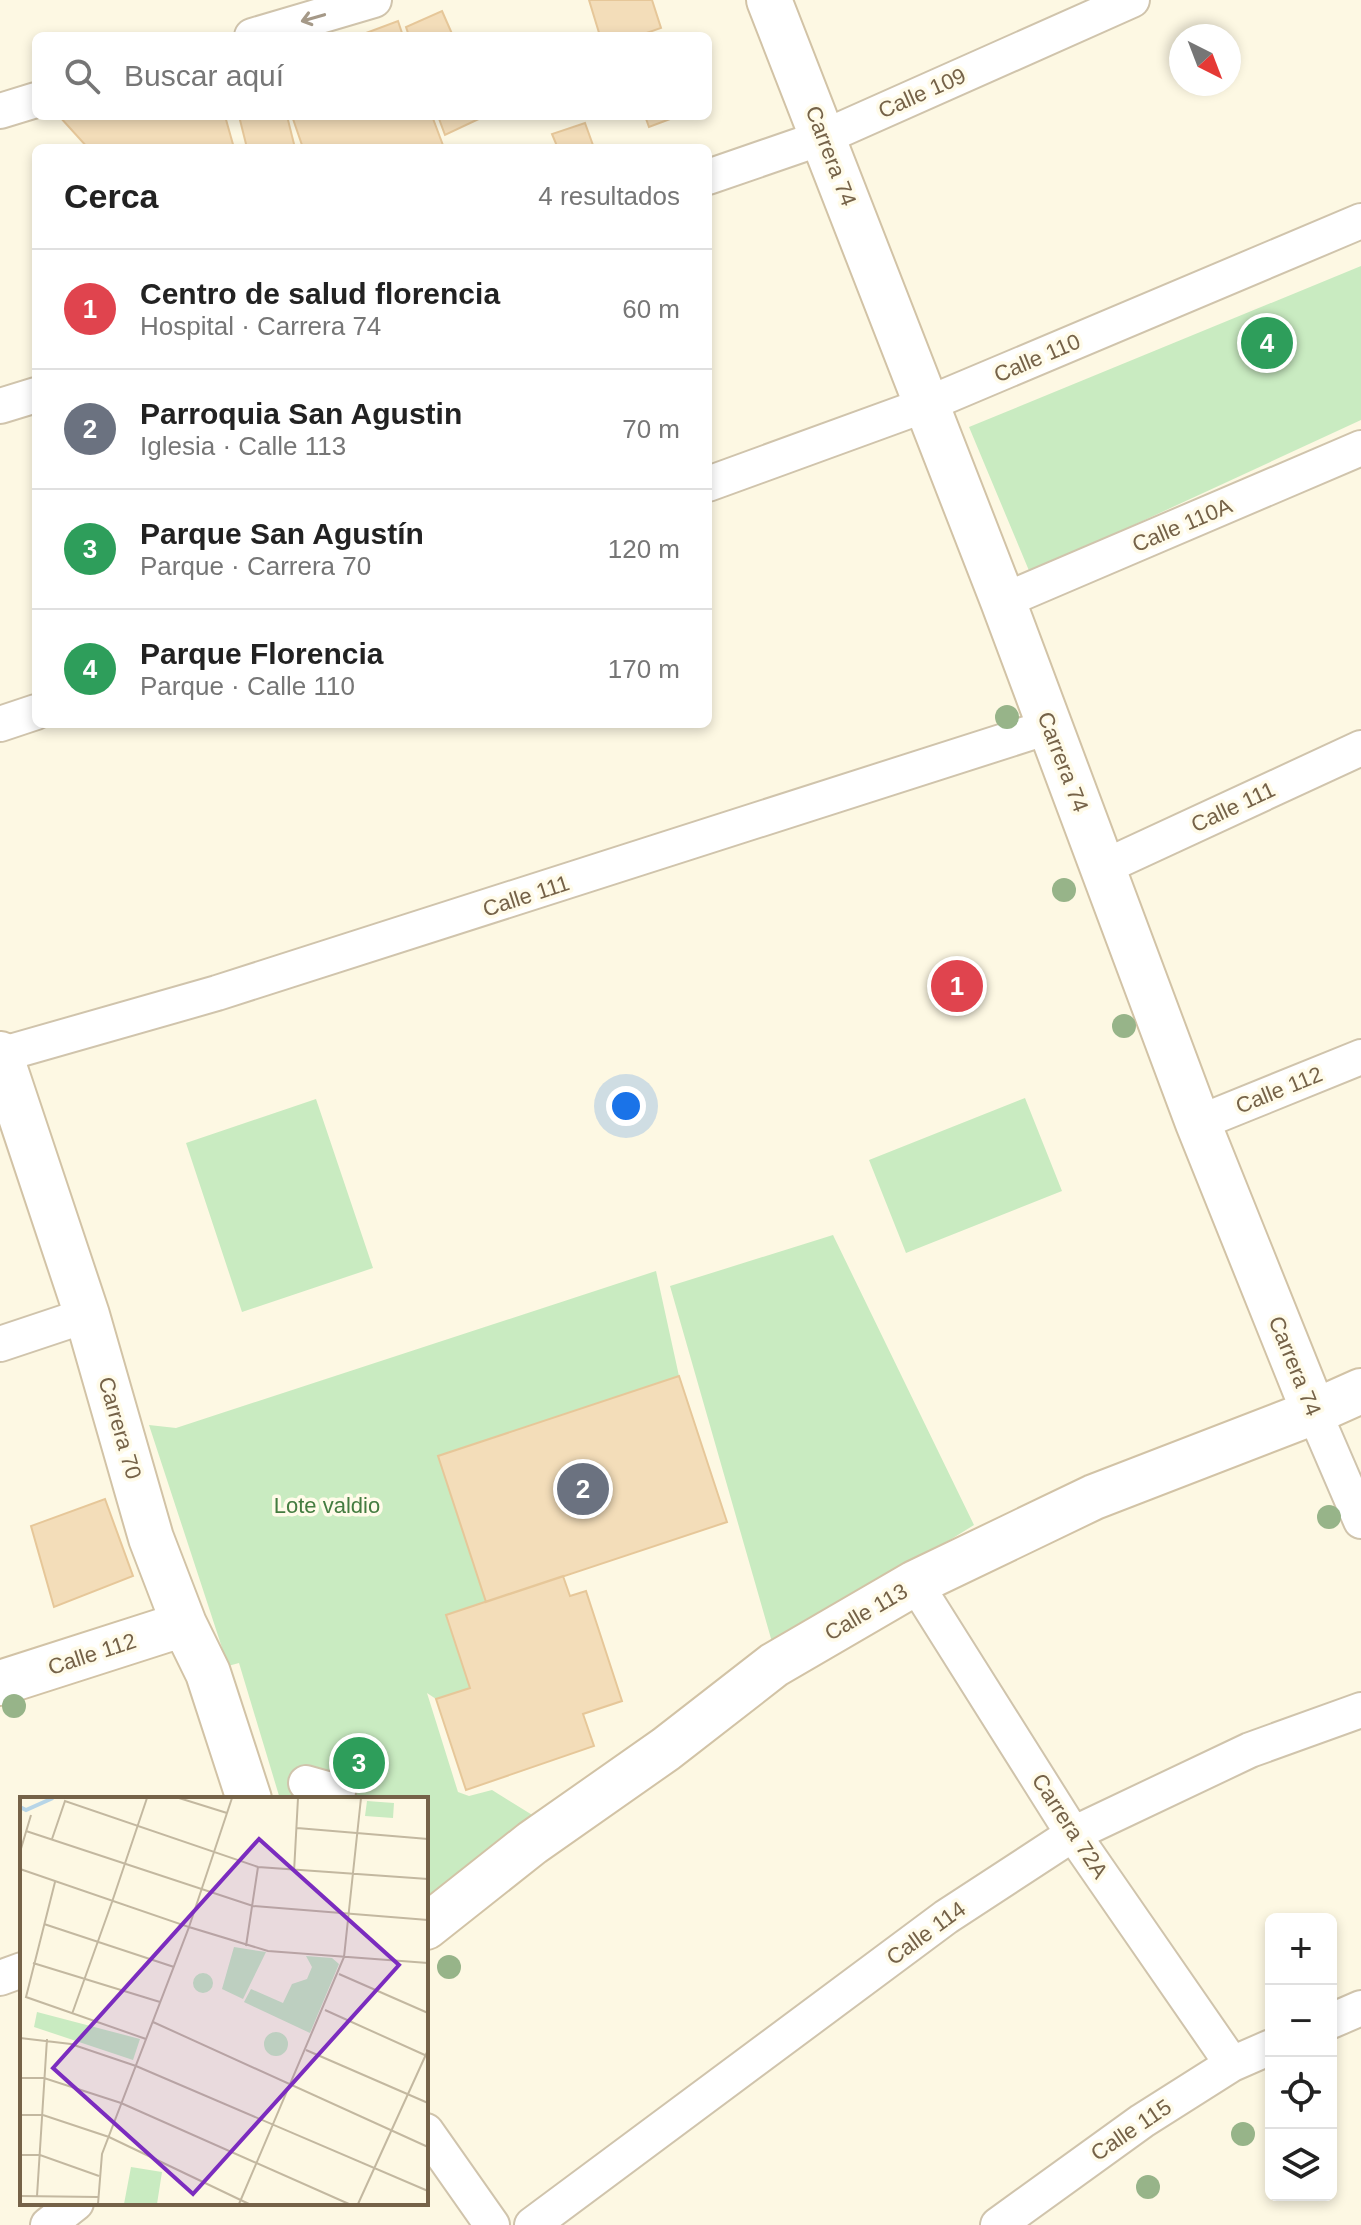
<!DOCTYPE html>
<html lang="es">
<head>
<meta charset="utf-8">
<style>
  body { margin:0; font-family:Arial,sans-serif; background:#f6f6f6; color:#222 }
  .controls { position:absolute; right:24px; bottom:24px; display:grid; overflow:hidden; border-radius:12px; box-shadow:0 4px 12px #0003 }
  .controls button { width:72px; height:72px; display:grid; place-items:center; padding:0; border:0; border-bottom:2px solid #e0e0e0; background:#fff; color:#222; font:40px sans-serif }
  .compass { position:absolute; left:1169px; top:24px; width:72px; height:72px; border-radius:50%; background:#fff; box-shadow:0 4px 12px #0003; rotate:138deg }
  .you { position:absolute; left:626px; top:1106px; width:28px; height:28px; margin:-20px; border:6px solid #fff; border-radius:50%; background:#1a73e8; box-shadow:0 0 0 12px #1a73e833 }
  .badge { display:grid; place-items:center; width:52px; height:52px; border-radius:50%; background:#7c5331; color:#fff; font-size:26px; font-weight:700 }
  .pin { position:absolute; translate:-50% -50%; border:4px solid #fff; box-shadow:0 2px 8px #0006 }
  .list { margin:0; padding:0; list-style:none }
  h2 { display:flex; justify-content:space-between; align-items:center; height:104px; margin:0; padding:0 32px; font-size:34px }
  h2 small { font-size:26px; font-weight:400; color:#767676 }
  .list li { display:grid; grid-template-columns:52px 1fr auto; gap:24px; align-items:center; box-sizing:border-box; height:120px; padding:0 32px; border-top:2px solid #e0e0e0 }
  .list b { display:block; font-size:30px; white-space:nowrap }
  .list p { margin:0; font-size:26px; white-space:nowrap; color:#767676 }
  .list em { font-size:26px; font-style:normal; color:#767676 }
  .icon { flex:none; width:44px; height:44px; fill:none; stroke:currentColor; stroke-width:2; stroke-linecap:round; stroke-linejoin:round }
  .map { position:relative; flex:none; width:1361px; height:2225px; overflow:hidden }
  .search { position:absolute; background:#fff; box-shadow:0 4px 12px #0003; left:32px; top:32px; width:680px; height:88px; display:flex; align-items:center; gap:20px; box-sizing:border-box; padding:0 28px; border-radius:12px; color:#767676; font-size:30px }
  .panel { position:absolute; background:#fff; box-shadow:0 4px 12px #0003; left:32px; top:144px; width:680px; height:584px; border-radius:12px }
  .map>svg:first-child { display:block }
  .green { fill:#c9ebc1 }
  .building { fill:#f3ddb9; stroke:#e6c799; stroke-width:2 }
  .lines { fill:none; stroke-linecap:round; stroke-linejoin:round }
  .street-casing { stroke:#d0c4ac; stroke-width:38 }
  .secondary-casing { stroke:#d2c3a6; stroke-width:48 }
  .street { stroke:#fff; stroke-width:34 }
  .secondary { stroke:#fff; stroke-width:44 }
  .tree { fill:#97b489 }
  .oneway { stroke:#a59988 }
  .labels { text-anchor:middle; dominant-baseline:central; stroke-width:7; stroke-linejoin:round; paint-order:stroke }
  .street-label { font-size:22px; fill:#756248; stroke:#fffbe9 }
  .park-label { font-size:22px; fill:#447c40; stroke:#fffbe9 }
  .inset-river { fill:none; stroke:#b7d5e7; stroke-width:4 }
  .inset-road { fill:none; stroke:#c3b8a0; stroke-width:2 }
  .view { fill:#7b2cbf; fill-opacity:0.15; stroke:#7b2cbf; stroke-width:4 }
  .inset-edge { fill:none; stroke:#756248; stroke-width:4 }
</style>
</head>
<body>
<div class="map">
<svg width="1361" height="2225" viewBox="0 0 1361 2225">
  <rect width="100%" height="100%" fill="#fdf8e3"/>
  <path class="green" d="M1361 266V420L1030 573 969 427Z
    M1025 1098 1062 1191 906 1253 869 1160Z
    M316 1099 373 1268 242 1312 186 1143Z
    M833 1235 974 1525 774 1649 670 1286Z
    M656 1271 679 1376 439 1457 486 1602 470 1688 436 1699 427 1693 458 1792 469 1796 492 1790 542 1821 426 1911V1799H280L239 1663 228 1666 149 1425 176 1428Z"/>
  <path class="building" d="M589 0H652L661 28 638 36H600Z
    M442 11 453 36H409L406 27Z
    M398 21 403 36H358Z
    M59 116H225L234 148H88Z
    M239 116H287L295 148H247Z
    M292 116H432L444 148H303Z
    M438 116H485L445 135Z
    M645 116H678L649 127Z
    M585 123 594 148H550L557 146 552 134Z
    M679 1376 727 1522 486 1602 438 1456Z
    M105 1499 133 1576 54 1607 31 1526Z
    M563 1576 570 1596 586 1591 622 1701 583 1714 594 1746 466 1790 436 1699 470 1688 446 1615Z"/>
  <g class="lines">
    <g class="street-casing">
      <path id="street" d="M252 36 374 0
        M0 111 36 100
        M708 177 824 137 1132 0
        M0 406 36 395
        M708 484 925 405 1361 221
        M1003 601 1361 448
        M0 724 36 712
        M1104 867 1361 748
        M0 1055 217 993 1048 727
        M1198 1123 1361 1057
        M0 1344 87 1315
        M1314 1412 1361 1521
        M915 1583 1073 1834 1232 2064
        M306 1783 338 1792
        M0 1978 22 1970
        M1331 2021 1361 2008
        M426 2131 492 2225
        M48 2225 76 2203
        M532 2225 946 1917 1073 1834 1250 1750 1361 1710
        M998 2225 1142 2121 1232 2064 1271 2047"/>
    </g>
    <g class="secondary-casing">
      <path id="secondary" d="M769 0 1003 601 1198 1123 1314 1412
        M0 1054 87 1315 151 1538 184 1624 208 1673 249 1799
        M0 1683 184 1624
        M426 1927 532 1843 666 1749 774 1665 915 1583 1094 1497 1314 1412 1361 1391"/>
    </g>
    <use href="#street" class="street"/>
    <use href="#secondary" class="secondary"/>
  </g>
  <g class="tree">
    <circle cx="1007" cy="717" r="12"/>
    <circle cx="1064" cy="890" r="12"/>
    <circle cx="1124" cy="1026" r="12"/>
    <circle cx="1329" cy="1517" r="12"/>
    <circle cx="14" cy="1706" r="12"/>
    <circle cx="449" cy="1967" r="12"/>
    <circle cx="1243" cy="2134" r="12"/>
    <circle cx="1148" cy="2187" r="12"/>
  </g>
  <defs><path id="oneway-shaft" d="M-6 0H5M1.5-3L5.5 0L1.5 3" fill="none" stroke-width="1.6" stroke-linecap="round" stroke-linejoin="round" transform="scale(2)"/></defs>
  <use class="oneway" href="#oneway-shaft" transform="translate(313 18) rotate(164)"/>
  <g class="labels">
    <g class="street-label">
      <text transform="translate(922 93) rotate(-24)">Calle 109</text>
      <text transform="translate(831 156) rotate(69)">Carrera 74</text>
      <text transform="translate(1037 358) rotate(-23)">Calle 110</text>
      <text transform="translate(1182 525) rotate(-23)">Calle 110A</text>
      <text transform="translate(1063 762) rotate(69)">Carrera 74</text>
      <text transform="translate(1233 807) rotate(-25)">Calle 111</text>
      <text transform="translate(526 896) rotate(-18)">Calle 111</text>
      <text transform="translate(1279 1090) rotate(-22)">Calle 112</text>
      <text transform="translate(1295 1366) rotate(68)">Carrera 74</text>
      <text transform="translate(120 1428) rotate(74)">Carrera 70</text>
      <text transform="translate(866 1612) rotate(-30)">Calle 113</text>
      <text transform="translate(92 1654) rotate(-18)">Calle 112</text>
      <text transform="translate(1070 1826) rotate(57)">Carrera 72A</text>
      <text transform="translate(926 1933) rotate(-36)">Calle 114</text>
      <text transform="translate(1131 2130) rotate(-34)">Calle 115</text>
    </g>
    <g class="park-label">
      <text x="327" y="1505">Lote valdio</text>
    </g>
  </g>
  <g transform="translate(20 1797)">
    <rect width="408" height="408" fill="#fdf8e3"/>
    <path d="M347 4 374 6 373 21 345 19ZM214 150 246 155 223 202 202 192ZM286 159 312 161 319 167 290 236 224 205 231 192 263 206 272 187 287 182 292 170ZM173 186a10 10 0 1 1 20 0a10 10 0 1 1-20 0ZM17 215 120 242 113 263 14 230ZM244 247a12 12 0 1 1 24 0a12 12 0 1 1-24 0ZM111 370 142 375 137 407H104Z" fill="#c9ebc1"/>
    <path class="inset-river" d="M0 10 6 13 33 1"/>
    <path class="inset-road" d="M159 1 207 16M212 1 169 130 248 154 408 166M277 31 408 42M6 34 233 109 408 123M32 42 45 4 238 70 408 82M0 55 11 18M0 72 169 130 82 357 78 407M274 75 278 1M35 85 6 200 126 242M92 105 127 1M24 127 154 170M226 149 238 70M13 166 140 205M319 177 408 216M305 213 407 259M52 217 92 105M133 225 408 350M0 241 51 247 116 269 408 394M286 253 408 306M0 281H24L101 306 329 407M0 318H23L89 340 229 407M0 358H20L79 379M0 399 78 400M17 399 27 242M219 407 324 160 341 1M338 407 408 253"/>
    <path class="view" d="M239 42 379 168 173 397 33 271Z"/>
    <rect width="408" height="408" class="inset-edge"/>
  </g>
</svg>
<div class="controls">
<button>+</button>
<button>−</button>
<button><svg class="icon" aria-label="locate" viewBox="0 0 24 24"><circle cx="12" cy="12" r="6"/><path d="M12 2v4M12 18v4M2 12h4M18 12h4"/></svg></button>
<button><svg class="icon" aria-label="layers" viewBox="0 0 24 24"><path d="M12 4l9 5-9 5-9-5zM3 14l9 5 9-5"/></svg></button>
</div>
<svg class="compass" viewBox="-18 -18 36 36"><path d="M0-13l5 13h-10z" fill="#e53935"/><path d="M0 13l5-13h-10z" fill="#767676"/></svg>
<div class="you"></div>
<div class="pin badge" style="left:957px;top:986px;background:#e0444e">1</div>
<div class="pin badge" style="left:583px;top:1489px;background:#6b7280">2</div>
<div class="pin badge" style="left:359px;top:1763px;background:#2e9e5b">3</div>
<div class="pin badge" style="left:1267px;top:343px;background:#2e9e5b">4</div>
<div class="search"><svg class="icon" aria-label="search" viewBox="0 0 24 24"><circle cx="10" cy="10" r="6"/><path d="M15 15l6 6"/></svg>Buscar aquí</div>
<section class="panel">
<h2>Cerca<small>4 resultados</small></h2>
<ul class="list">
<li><span class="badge" style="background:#e0444e">1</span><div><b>Centro de salud florencia</b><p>Hospital · Carrera 74</p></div><em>60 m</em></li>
<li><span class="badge" style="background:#6b7280">2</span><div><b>Parroquia San Agustin</b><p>Iglesia · Calle 113</p></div><em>70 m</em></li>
<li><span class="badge" style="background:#2e9e5b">3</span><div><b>Parque San Agustín</b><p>Parque · Carrera 70</p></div><em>120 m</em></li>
<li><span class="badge" style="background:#2e9e5b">4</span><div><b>Parque Florencia</b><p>Parque · Calle 110</p></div><em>170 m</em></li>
</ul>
</section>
</div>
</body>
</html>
